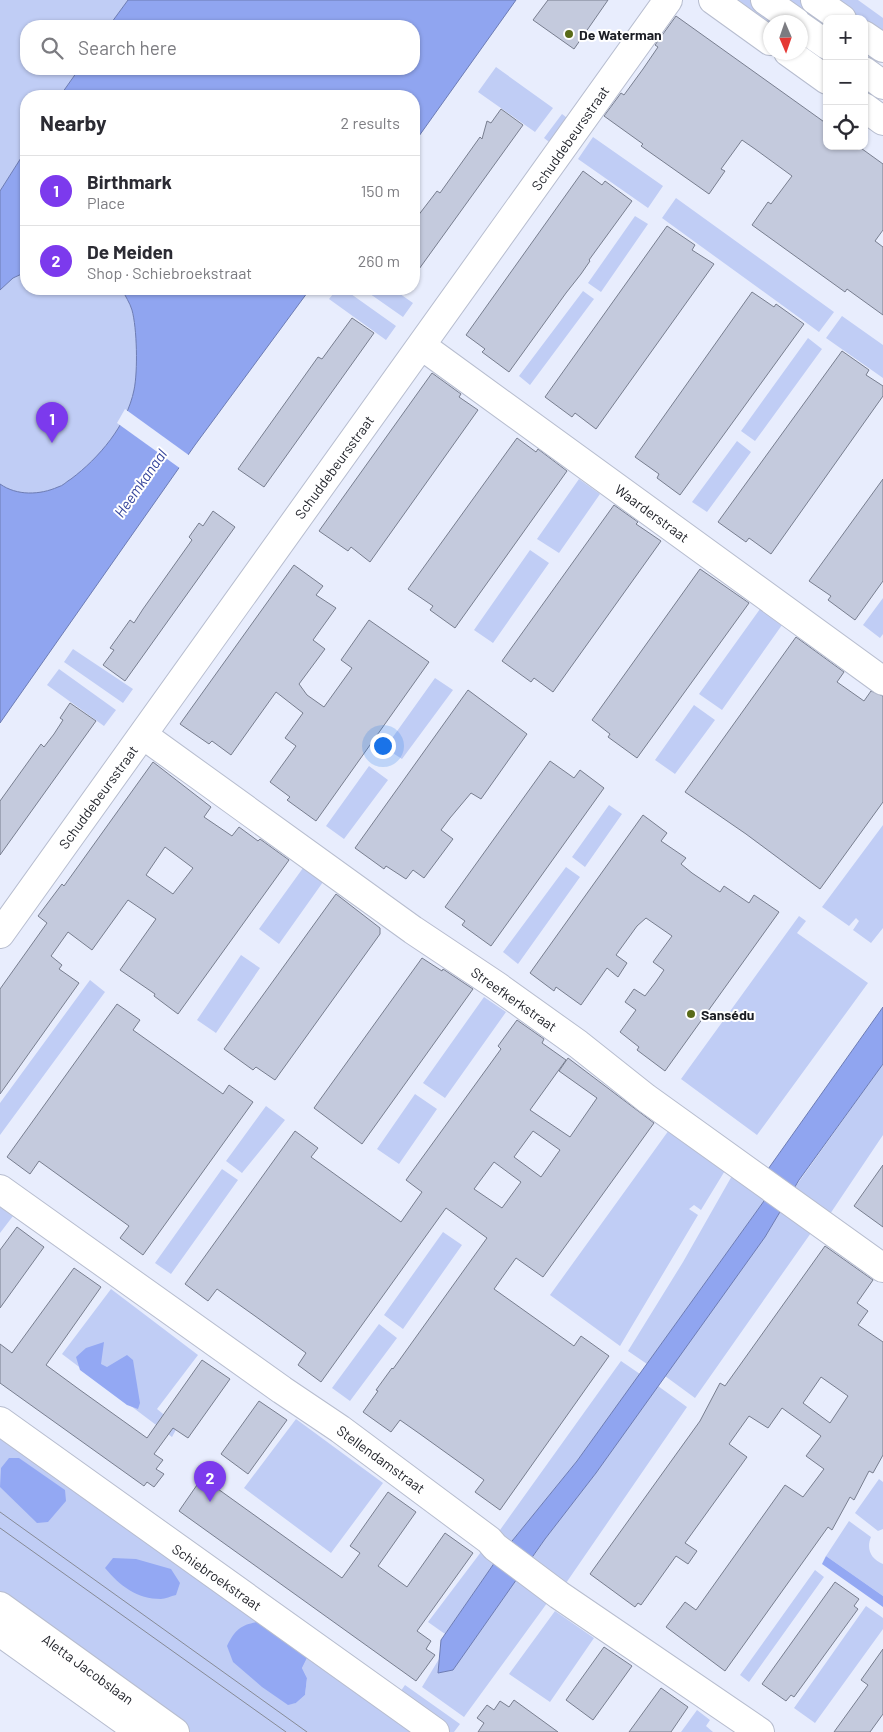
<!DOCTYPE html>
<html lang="en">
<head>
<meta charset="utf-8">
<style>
  body { margin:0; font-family:Barlow,sans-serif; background:#f2f2f3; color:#2b2b33 }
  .controls { position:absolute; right:15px; top:15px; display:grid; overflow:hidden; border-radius:10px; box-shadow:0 1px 4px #0004 }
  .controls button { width:45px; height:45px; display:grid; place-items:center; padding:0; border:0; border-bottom:1px solid #e1e1e2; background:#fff; color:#2b2b33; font:25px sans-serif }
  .compass { position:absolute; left:763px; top:15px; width:45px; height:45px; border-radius:50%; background:#fff; box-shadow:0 1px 4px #0004; rotate:178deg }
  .you { position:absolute; left:382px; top:745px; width:18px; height:18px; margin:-12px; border:4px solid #fff; border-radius:50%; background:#1a73e8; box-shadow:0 0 0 8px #1a73e833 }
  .badge { display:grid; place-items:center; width:32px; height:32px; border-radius:50%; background:#7c3aed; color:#fff; font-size:16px; font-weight:700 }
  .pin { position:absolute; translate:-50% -41px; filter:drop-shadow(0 1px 2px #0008) }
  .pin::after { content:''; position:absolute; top:26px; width:18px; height:15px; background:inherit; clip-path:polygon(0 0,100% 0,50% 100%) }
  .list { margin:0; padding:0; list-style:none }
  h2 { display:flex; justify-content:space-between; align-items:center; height:65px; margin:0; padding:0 20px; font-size:21px }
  h2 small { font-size:16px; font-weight:400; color:#7c7c81 }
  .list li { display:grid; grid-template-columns:32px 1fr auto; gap:15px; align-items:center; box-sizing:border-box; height:70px; padding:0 20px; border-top:1px solid #e1e1e2 }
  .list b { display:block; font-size:19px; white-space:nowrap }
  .list p { margin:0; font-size:16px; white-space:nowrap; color:#7c7c81 }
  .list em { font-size:16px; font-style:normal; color:#7c7c81 }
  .icon { flex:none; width:28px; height:28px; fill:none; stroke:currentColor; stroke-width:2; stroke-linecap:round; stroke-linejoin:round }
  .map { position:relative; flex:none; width:883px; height:1732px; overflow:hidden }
  .search { position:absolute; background:#fff; box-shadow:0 1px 4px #0004; left:20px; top:20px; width:400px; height:55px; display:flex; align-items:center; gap:12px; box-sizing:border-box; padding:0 18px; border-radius:20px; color:#7c7c81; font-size:19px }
  .panel { position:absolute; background:#fff; box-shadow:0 1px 4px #0004; left:20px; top:90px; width:400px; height:205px; border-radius:20px }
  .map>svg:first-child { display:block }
  .green { fill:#c0cdf5 }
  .forest { fill:#93a8f3 }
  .water { fill:#90a5f0; stroke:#6d7cb3 }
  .pier { fill:#e8edfd }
  .building { fill:#c4cadd; stroke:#787e8f; fill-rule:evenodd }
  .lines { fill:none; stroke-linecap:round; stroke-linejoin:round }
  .minor-casing { stroke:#b7bdcf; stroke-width:30 }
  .minor { stroke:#fff; stroke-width:28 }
  .tram { stroke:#868a96; stroke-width:1 }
  .poi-dot { fill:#596b18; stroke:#fff; stroke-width:2 }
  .labels { text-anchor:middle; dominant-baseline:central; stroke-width:4; stroke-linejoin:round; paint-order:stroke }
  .poi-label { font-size:14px; font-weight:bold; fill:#1c1e25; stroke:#fff; text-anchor:start }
  .street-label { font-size:14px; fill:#1c1e25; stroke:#fff }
  .water-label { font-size:15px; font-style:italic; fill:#37469d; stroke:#fff }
</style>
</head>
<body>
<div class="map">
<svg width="883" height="1732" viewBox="0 0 883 1732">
  <rect width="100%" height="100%" fill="#e8edfd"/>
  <path class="green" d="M0 0H128L109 26H26V69H79L60 96H26V150L0 191Z
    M738 0H756L787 22 770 23Z
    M779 0H805L827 19V35Z
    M826 0H858L883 18V40L864 27V19H853Z
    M496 67 553 108 535 132 478 92Z
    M562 114 571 121 553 145 544 138Z
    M593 137 663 186 648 208 578 159Z
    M676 198 834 312 819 332 662 218Z
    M635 216 648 224 601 292 588 283Z
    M26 272V289H122C125 296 130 303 132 310 137 328 138 371 134 390 127 425 99 458 71 479 67 481 63 486 58 487 40 495 17 496 0 484V290L13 278Z
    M337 289H344L396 326 386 340 329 299Z
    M363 289H393L413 303 403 317Z
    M583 291 594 299 530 385 519 376Z
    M842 316 883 345V378L826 338Z
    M808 338 822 349 755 441 741 431Z
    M737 441 751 452 707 512 692 502Z
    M579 479 600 494 559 553 537 539Z
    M530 550 549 563 493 643 474 630Z
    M883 598V634L880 638 863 625Z
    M760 609 782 625 722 710 699 694Z
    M73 649 133 689 123 703 64 662Z
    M59 669 116 710 104 726 47 685Z
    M435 678 453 690 402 759 385 748Z
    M694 705 715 720 675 774 655 760Z
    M369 766 388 780 344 839 326 826Z
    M609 805 622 814 585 867 572 857Z
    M883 825V928L871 943 853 930 859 921 856 918 849 926 822 907Z
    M566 867 580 877 518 964 503 952Z
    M303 868 323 882 279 944 259 929Z
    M799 916 806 921 797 933 868 983 757 1135 681 1079Z
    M241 955 260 968 216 1033 197 1020Z
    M90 980 105 992 0 1135V1103Z
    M484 997 506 1012 445 1098 423 1083Z
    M883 1064V1135L828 1217 793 1190Z
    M415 1094 437 1109 399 1164 377 1149Z
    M266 1106 285 1120 242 1173 226 1161Z
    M669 1130 726 1169 701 1210 694 1205 689 1209 698 1215 620 1346 550 1295Z
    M222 1169 238 1180 171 1274 155 1263Z
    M733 1174 764 1193V1201L647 1364 628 1351 683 1262Z
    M0 1207 13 1216 0 1233Z
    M782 1208 813 1230 695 1398 665 1376 765 1237Z
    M443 1232 462 1245 403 1329 384 1315Z
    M111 1289 198 1355 157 1409 178 1426 172 1437 62 1354Z
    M379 1324 397 1338 350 1401 332 1388Z
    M621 1361 640 1374 577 1461 508 1546 495 1537Z
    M658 1386 687 1407 564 1586 531 1560 545 1539 596 1473Z
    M296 1419 383 1483 331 1553 244 1488Z
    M0 1435 263 1621 287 1704 296 1703 305 1695 307 1678 302 1668 307 1658 306 1651 419 1732H188L0 1597Z
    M879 1479 883 1482V1529L878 1531 855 1513Z
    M849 1521 871 1537C866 1549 871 1559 883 1564V1596L826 1556Z
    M481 1552 495 1562 445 1634 428 1622Z
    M815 1570 824 1577 749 1682 740 1675Z
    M518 1577 550 1599 464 1717 422 1687 439 1659 438 1673 453 1670Z
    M866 1606 883 1618V1629L815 1723 794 1708Z
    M555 1611 594 1638 550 1702 509 1674Z
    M405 1685 460 1724 454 1732H450L398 1695Z
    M697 1710 710 1720 706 1726 713 1732H681Z"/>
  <path class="forest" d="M104 1342 101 1364 107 1367 127 1355 133 1360 140 1403 138 1409 127 1405 80 1370 76 1357 86 1348Z
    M9 1458H19L65 1490 66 1501 48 1522 37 1523 0 1487 1 1468Z
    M826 1556 883 1596V1607L822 1564Z
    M113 1558 136 1559 171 1569 180 1583 176 1595C171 1596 165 1599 161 1599 137 1599 120 1586 105 1568Z
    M263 1621 306 1651 307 1658 302 1668 307 1678 305 1695 296 1703 288 1705 262 1687 233 1662 227 1646C236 1627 243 1624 263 1621Z"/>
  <path class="water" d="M128 0H516L414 143V96H60L79 69H414V26H109Z
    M26 150V272L13 278 0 290V191Z
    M122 289H310L195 445 0 723V484C17 496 40 495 58 487 63 486 67 481 71 479 99 458 127 425 134 390 138 371 137 328 132 310 130 303 125 296 122 289Z
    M883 1007V1064L799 1180 765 1237 596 1473 545 1539 453 1670 438 1673 441 1640 495 1562 577 1461 764 1201 766 1172Z"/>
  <path class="pier" d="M125 409 190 456 181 469 117 423Z"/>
  <path class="building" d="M548 0H608L574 49 533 20Z
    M676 16 827 124V146H858L883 164V230L875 241 883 247V315L847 289 845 292 752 225 768 202 771 204 792 176 755 149 742 140 721 169 725 171 709 194 641 146 643 144 604 116 621 93 624 95 643 69 658 47 655 45Z
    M501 109 523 125 414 276V221L437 191 440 193 480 137 482 139 487 121 491 123Z
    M583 171 602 185 605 181 632 201 589 260 590 261 581 274 566 293 509 372 482 352 485 349 466 335Z
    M667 226 695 245 692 250 714 264 596 429 575 413 572 417 545 397Z
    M752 292 774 307 776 304 804 324 680 495 657 478 659 474 635 457Z
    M352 318 374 333 264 487 238 469 318 357 322 359Z
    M842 351 869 370 866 375 883 386V396L771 554 749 538 746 542 718 522Z
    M432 373 461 394 459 397 478 410 370 562 351 547 348 551 319 531Z
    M517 438 536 452 538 449 567 471 455 628 430 610 433 606 408 589Z
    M883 479V581L855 620 828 600 831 596 809 581Z
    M614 505 638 522 636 524 661 541 553 692 534 678 531 682 502 661Z
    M213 511 235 527 125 681 103 665 114 650 110 648 130 620 134 623 143 609 192 540 189 537 199 523 203 526Z
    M294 565 323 586 316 595 336 608 313 640 325 649 299 684 307 695 324 707 352 668 341 660 369 620 429 662 316 821 287 800 290 797 270 782 296 746 285 738 303 713 276 692 231 755 212 741 209 744 180 724Z
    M700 569 749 603 637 758 608 737 610 734 592 720Z
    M796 637 844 672 837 682 864 701 871 691 883 696V802L820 889 746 834 685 792Z
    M468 690 527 734 481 799 471 793 450 818 441 830 453 839 424 878 413 870 406 879 386 866 384 869 355 848Z
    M70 703 96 721 0 855V801L41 744 44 747 54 734 63 720 60 718Z
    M550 761 574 778 580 770 604 788 491 946 462 925 465 921 445 907Z
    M153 762 211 807 204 817 232 836 239 827 258 841 260 839 289 860 178 1014 154 996 155 994 120 970 156 919 128 900 92 950 68 932 51 956 62 965 59 969 79 983 0 1094V989L47 923 38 916 62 884 64 886ZM165 847 193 868 173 894 146 875Z
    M643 815 667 833 661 841 686 858 681 864 692 873 720 892 724 886 749 903 754 895 779 912 665 1071 637 1050 639 1047 620 1032 636 1010 625 1002 634 989 645 996 655 983 664 970 653 962 672 936 646 918 637 926 616 955 627 963 618 977 607 968 581 1005 556 987 554 991 530 973Z
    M336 894 380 928V934L275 1080 256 1067 253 1070 224 1049Z
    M422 958 442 971 443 969 473 989 362 1144 314 1108Z
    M117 1004 140 1020 133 1030 223 1094 229 1085 253 1102 143 1255 120 1238 129 1226 39 1161 30 1174 7 1157Z
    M517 1020 544 1039 542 1043 566 1060 530 1110 570 1137 597 1098 559 1071 568 1058 654 1123 543 1277 516 1258 494 1289 574 1346 581 1336 609 1356 500 1510 475 1492 484 1480 420 1434 400 1420 391 1432 363 1412 378 1391 376 1390 392 1368 393 1369 487 1238 446 1208 321 1382 298 1365 306 1353 255 1316 217 1289 208 1301 185 1284 295 1131 318 1148 311 1157 401 1222 422 1192 406 1180 501 1049 498 1046ZM533 1131 560 1150 541 1177 514 1157ZM494 1162 521 1182 502 1208 474 1189Z
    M883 1165V1227L854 1206Z
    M17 1227 44 1247 0 1308V1250Z
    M825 1246 873 1280 857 1303 868 1311 858 1325 883 1342V1455L873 1473 869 1471 854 1500 850 1497 832 1530 828 1527 725 1671 666 1627 685 1602 696 1610 785 1485 803 1497 824 1469 806 1456 821 1436 782 1408 768 1428 749 1416 729 1444 747 1457 685 1543 697 1551 688 1564 676 1556 641 1605 638 1603 635 1607 590 1574 700 1421 720 1383 725 1386ZM821 1377 848 1396 830 1423 803 1403Z
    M74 1268 101 1287 46 1365 80 1390 147 1438 202 1360 230 1379 188 1438 173 1428 154 1454 163 1460 156 1469 164 1474 154 1487 147 1482 144 1486 0 1383V1344L12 1353Z
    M259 1401 287 1420 248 1474 221 1454Z
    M211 1484 342 1578 360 1553 350 1546 388 1492 416 1512 378 1566 407 1587 445 1533 473 1553 417 1631 431 1641 426 1649 435 1655 416 1681 179 1511 197 1485 206 1491Z
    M835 1582 859 1599 854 1606 858 1609 794 1697 791 1695 786 1701 762 1684Z
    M604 1647 632 1666 593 1720 566 1700Z
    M883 1649V1714L870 1732H834L868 1685 861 1680Z
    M661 1688 688 1707 671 1732H629Z
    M514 1700 558 1732H478L484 1723 477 1718 487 1705 494 1710 500 1701 509 1707Z"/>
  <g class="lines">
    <g class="minor-casing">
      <path id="minor" d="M713 0 770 41
        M765 0 796 22
        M815 0 842 19
        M800 26 827 45
        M864 35 883 48
        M788 52 827 80
        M864 71 883 85
        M864 107 883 121
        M422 346 883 681
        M143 735 413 930 497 986 578 1044 646 1098 883 1268
        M0 934 668 0
        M0 1189 282 1390 340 1429 489 1540 495 1547 559 1595 760 1732
        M0 1421 435 1732
        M0 1606 175 1732
        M0 1632 140 1732"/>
    </g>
    <use href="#minor" class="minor"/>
    <path class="tram" d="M0 1512 307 1732
      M0 1528 286 1732"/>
  </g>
  <g class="poi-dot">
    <circle cx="569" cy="34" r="5"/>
    <circle cx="691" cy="1014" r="5"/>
  </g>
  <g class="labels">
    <g class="poi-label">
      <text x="579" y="34">De Waterman</text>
      <text x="701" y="1014">Sansédu</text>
    </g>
    <g class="street-label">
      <text transform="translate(570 138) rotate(-55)">Schuddebeursstraat</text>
      <text transform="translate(334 467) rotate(-54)">Schuddebeursstraat</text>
      <text transform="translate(652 513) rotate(36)">Waarderstraat</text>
      <text transform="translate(98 797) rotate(-54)">Schuddebeursstraat</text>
      <text transform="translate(514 999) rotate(35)">Streefkerkstraat</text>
      <text transform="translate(381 1459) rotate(36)">Stellendamstraat</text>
      <text transform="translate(217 1577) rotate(35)">Schiebroekstraat</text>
      <text transform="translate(88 1669) rotate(36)">Aletta Jacobslaan</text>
    </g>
    <g class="water-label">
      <text transform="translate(140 483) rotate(-55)">Heemkanaal</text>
    </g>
  </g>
</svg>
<div class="controls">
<button>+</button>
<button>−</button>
<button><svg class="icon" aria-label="locate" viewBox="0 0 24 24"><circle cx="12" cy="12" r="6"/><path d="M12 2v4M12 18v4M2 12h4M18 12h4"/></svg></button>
</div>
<svg class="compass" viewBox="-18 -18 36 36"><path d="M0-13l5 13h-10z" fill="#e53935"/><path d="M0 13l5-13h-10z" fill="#7c7c81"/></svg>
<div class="you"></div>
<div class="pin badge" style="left:52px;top:443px">1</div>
<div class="pin badge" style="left:210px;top:1502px">2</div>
<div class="search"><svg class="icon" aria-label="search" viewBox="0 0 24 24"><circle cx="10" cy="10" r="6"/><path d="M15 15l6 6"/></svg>Search here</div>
<section class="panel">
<h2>Nearby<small>2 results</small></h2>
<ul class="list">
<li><span class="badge">1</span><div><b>Birthmark</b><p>Place</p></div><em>150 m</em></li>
<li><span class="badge">2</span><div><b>De Meiden</b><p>Shop · Schiebroekstraat</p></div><em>260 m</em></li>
</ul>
</section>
</div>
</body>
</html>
